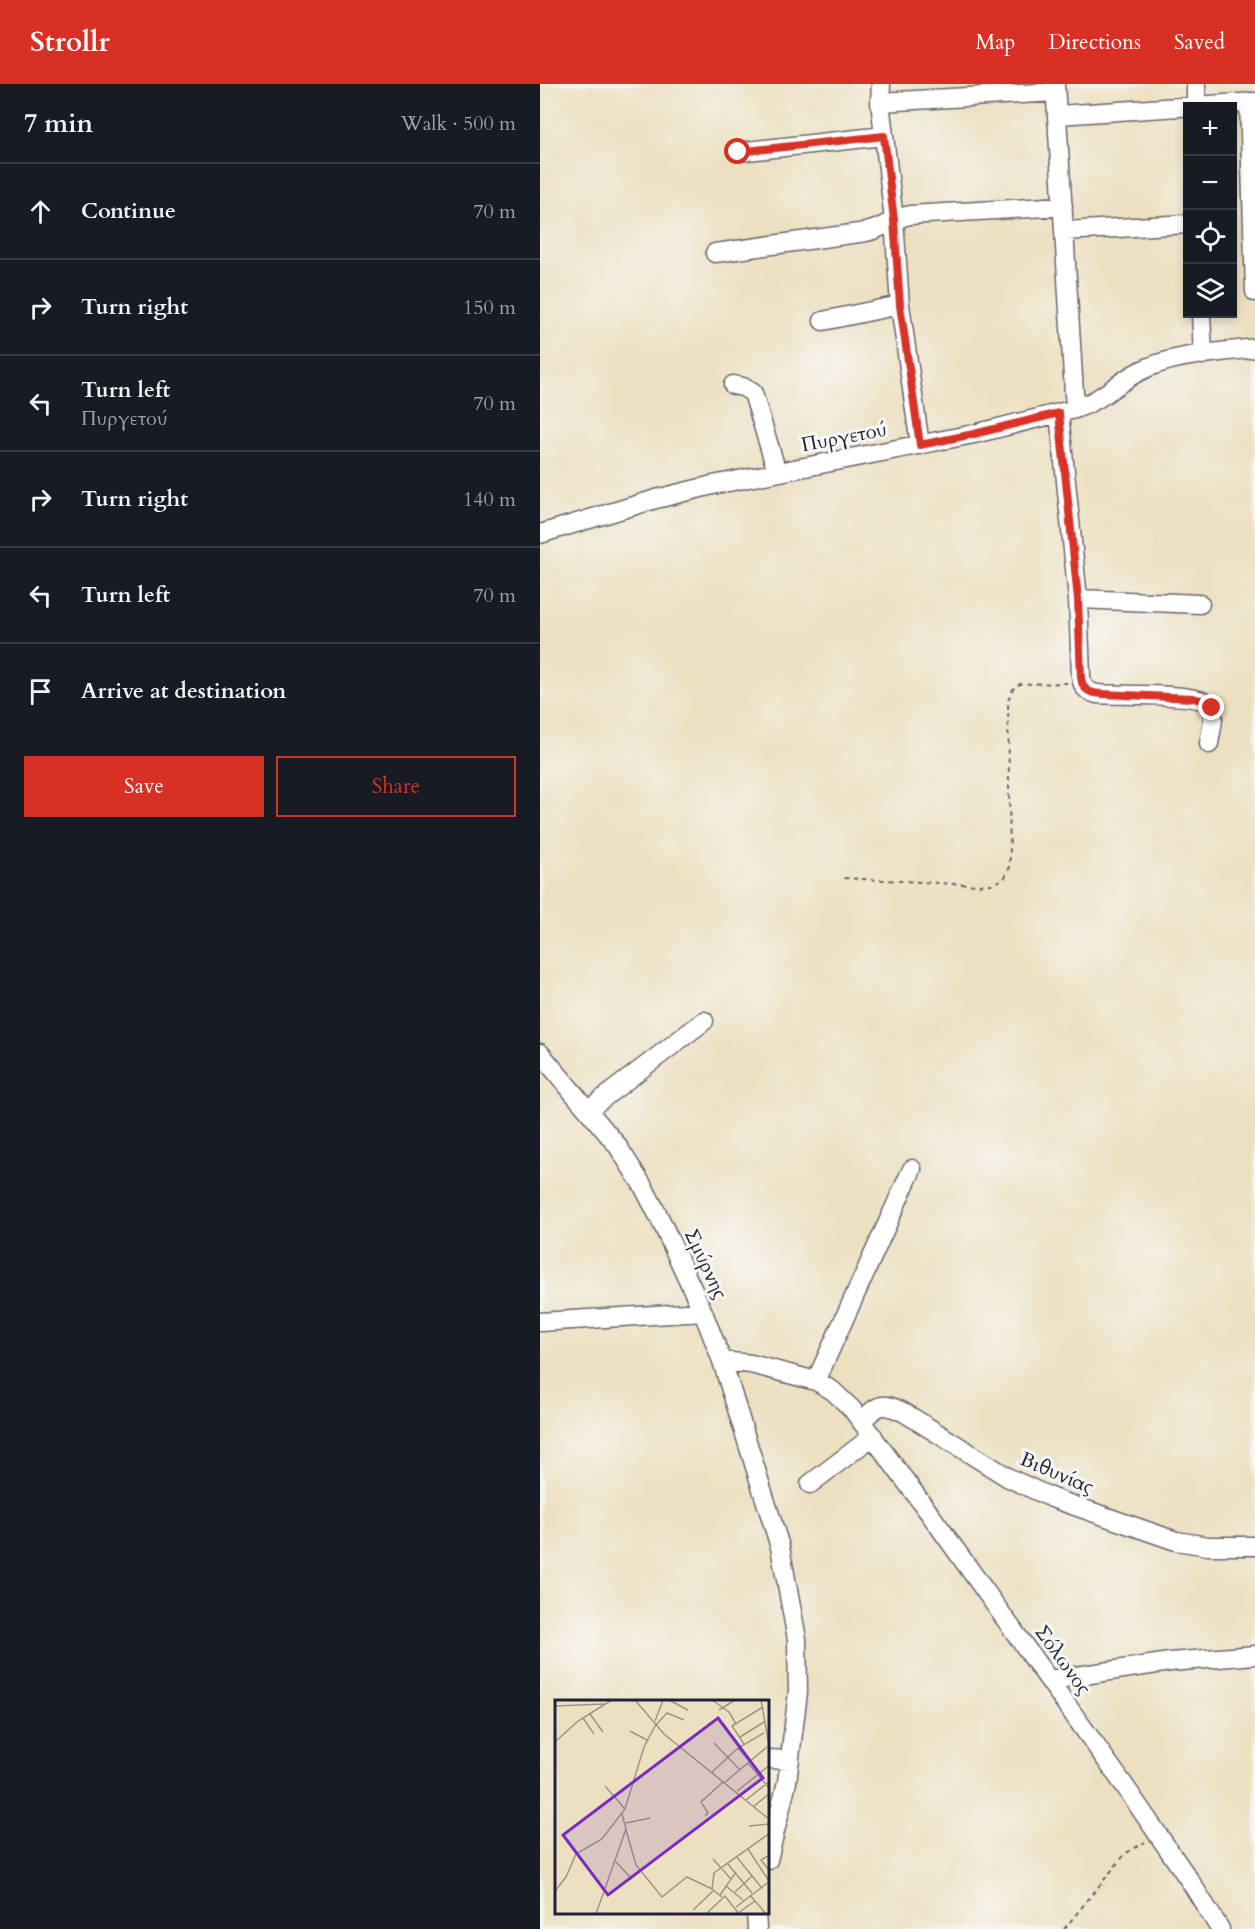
<!DOCTYPE html>
<html lang="en">
<head>
<meta charset="utf-8">
<style>
  body { margin:0; font-family:Cardo,serif; background:#20242c; color:#f1f3f6 }
  .controls { position:absolute; right:18px; top:18px; display:grid; overflow:hidden; border-radius:0px; box-shadow:0 3px 9px #0003 }
  .controls button { width:54px; height:54px; display:grid; place-items:center; padding:0; border:0; border-bottom:2px solid #363941; background:#171b24; color:#f1f3f6; font:30px sans-serif }
  .stop { position:absolute; width:18px; height:18px; margin:-14px; border:4px solid #d93025; border-radius:50%; background:#fff }
  .stop.end { background:#d93025; border-color:#fff; box-shadow:0 2px 6px #0008 }
  .list { margin:0; padding:0; list-style:none }
  h2 { display:flex; justify-content:space-between; align-items:center; height:78px; margin:0; padding:0 24px; font-size:26px }
  h2 small { font-size:20px; font-weight:400; color:#9ea1a6 }
  .list li { display:grid; grid-template-columns:39px 1fr auto; gap:18px; align-items:center; box-sizing:border-box; height:96px; padding:0 24px; border-top:2px solid #363941 }
  .list b { display:block; font-size:22px; white-space:nowrap }
  .list p { margin:0; font-size:20px; white-space:nowrap; color:#9ea1a6 }
  .list em { font-size:20px; font-style:normal; color:#9ea1a6 }
  .actions { display:flex; gap:12px; padding:18px 24px }
  .actions a { flex:1; padding:14px 0; border:2px solid #d93025; border-radius:0px; text-align:center; font-size:21px; color:#d93025 }
  .actions .main { background:#d93025; color:#fff }
  .icon { flex:none; width:33px; height:33px; fill:none; stroke:currentColor; stroke-width:2; stroke-linecap:round; stroke-linejoin:round }
  .map { position:relative; flex:none; width:715px; height:1845px; overflow:hidden }
  header { display:flex; align-items:center; gap:36px; box-sizing:border-box; height:84px; padding:0 30px; background:#d93025; color:#fff }
  header strong { font-size:28px }
  nav { display:flex; gap:33px; margin-inline-start:auto; font-size:21px }
  main { display:flex }
  aside { flex:1; background:#171b24 }
  .map>svg:first-child { display:block }
  .lines { fill:none; stroke-linecap:round; stroke-linejoin:round }
  .minor-casing { stroke:#69646a; stroke-width:21 }
  .path { stroke:#69646a; stroke-width:2; stroke-dasharray:4.5 4.5; stroke-linecap:butt }
  .minor { stroke:#fff; stroke-width:18 }
  .route { stroke:#d93025; stroke-width:8 }
  .labels { text-anchor:middle; dominant-baseline:central; stroke-width:6; stroke-linejoin:round; paint-order:stroke }
  .street-label { font-size:20px; fill:#22223b; stroke:#f6f6f2 }
  .inset-road { fill:none; stroke:#9c948b; stroke-width:1.5 }
  .view { fill:#7b2cbf; fill-opacity:0.15; stroke:#7b2cbf; stroke-width:3 }
  .inset-edge { fill:none; stroke:#22223b; stroke-width:3 }
</style>
</head>
<body>
<header>
<strong>Strollr</strong>
<nav><a>Map</a><a>Directions</a><a>Saved</a></nav>
</header>
<main>
<aside>
<h2>7 min<small>Walk · 500 m</small></h2>
<ul class="list">
<li><svg class="icon" aria-label="ahead" viewBox="0 0 24 24"><path d="M12 20V5M6 11l6-6 6 6"/></svg><div><b>Continue</b></div><em>70 m</em></li>
<li><svg class="icon" aria-label="right" viewBox="0 0 24 24"><path d="M7 20v-9h11M14 6l5 5-5 5"/></svg><div><b>Turn right</b></div><em>150 m</em></li>
<li><svg class="icon" aria-label="left" viewBox="0 0 24 24"><path d="M17 20v-9H6M10 6l-5 5 5 5"/></svg><div><b>Turn left</b><p>Πυργετού</p></div><em>70 m</em></li>
<li><svg class="icon" aria-label="right" viewBox="0 0 24 24"><path d="M7 20v-9h11M14 6l5 5-5 5"/></svg><div><b>Turn right</b></div><em>140 m</em></li>
<li><svg class="icon" aria-label="left" viewBox="0 0 24 24"><path d="M17 20v-9H6M10 6l-5 5 5 5"/></svg><div><b>Turn left</b></div><em>70 m</em></li>
<li><svg class="icon" aria-label="arrive" viewBox="0 0 24 24"><path d="M6 21V4h12l-3 4 3 4H6"/></svg><div><b>Arrive at destination</b></div></li>
</ul>
<div class="actions"><a class="main">Save</a><a>Share</a></div>
</aside>
<div class="map">
<svg width="715" height="1845" viewBox="0 0 715 1845">
  <rect width="100%" height="100%" fill="#f6f6f2"/>
  <filter id="ink" filterUnits="userSpaceOnUse"><feTurbulence type="fractalNoise" baseFrequency=".0167" numOctaves="2"/><feDisplacementMap in="SourceGraphic" scale="12" xChannelSelector="R" yChannelSelector="G"/><feConvolveMatrix kernelMatrix="1 2 1 2 8 2 1 2 1" color-interpolation-filters="sRGB"/></filter>
  <filter id="wash" filterUnits="userSpaceOnUse"><feTurbulence type="fractalNoise" baseFrequency=".008" numOctaves="4" result="noise"/><feDisplacementMap in="SourceGraphic" scale="24" xChannelSelector="R" yChannelSelector="G"/><feGaussianBlur stdDeviation="1.35" result="paint"/><feColorMatrix in="noise" values="0 0 0 0 0 0 0 0 0 0 0 0 0 0 0 0 0 1.4 0 .05"/><feComposite in="paint" operator="in"/></filter>
  <g filter="url(#wash)">
    <rect width="100%" height="100%" fill="#ede0c1"/>
  </g>
  <g filter="url(#ink)">
    <g class="lines">
      <g class="minor-casing">
        <path id="minor" d="M341 0 340 18 354 136 360 221 380 361
          M515 0 535 325
          M656 0V22
          M340 18 516 8
          M709 18 715 208
          M518 31 715 18
          M198 68 344 52
          M525 147 648 140
          M175 169 326 148C342 145 354 134 370 131L523 122
          M661 230 663 271
          M283 237 360 221
          M193 301 203 303 213 309 237 388
          M519 329 538 515 541 592C542 603 546 607 557 610 577 612 663 607 671 623 676 632 670 650 669 660
          M0 450 116 415 173 401 434 350 535 325C563 316 576 299 600 287 635 270 676 269 715 264
          M538 515 660 520
          M0 969 77 1061 103 1102 120 1135 163 1228 182 1277 240 1463 257 1555 258 1608 247 1698 228 1776
          M49 1025 164 937
          M0 1238 163 1228
          M182 1277 211 1280 276 1297 293 1307 312 1325 390 1430 584 1701 650 1797 680 1845
          M276 1297 372 1085
          M322 1337C339 1319 343 1318 365 1329L469 1394 512 1414 636 1457 668 1462H715
          M270 1400 333 1352
          M510 1596 630 1578 715 1571
          M228 1675 250 1676
          M216 1828 217 1845"/>
      </g>
      <path class="path" d="M304 794 438 801 452 800 464 795 470 783 468 616 473 605 480 600 527 599
        M524 1845 586 1769 605 1758"/>
      <use href="#minor" class="minor"/>
    </g>
  </g>
  <g class="lines" filter="url(#ink)">
    <path class="route" d="M198 68 344 52 354 136 360 221 380 361 434 350 519 329 538 515 541 594C543 607 550 609 562 610L653 614 668 618 672 624"/>
  </g>
  <g class="labels">
    <g class="street-label">
      <text transform="translate(304 353) rotate(-11)">Πυργετού</text>
      <text transform="translate(166 1180) rotate(65)">Σμύρνης</text>
      <text transform="translate(517 1389) rotate(23)">Βιθυνίας</text>
      <text transform="translate(523 1576) rotate(54)">Σόλωνος</text>
    </g>
  </g>
  <g transform="translate(15 1616)">
    <rect width="214" height="214" fill="#ede0c1"/>
    <path class="inset-road" d="M80 0 109 34 215 120M114 0 133 10M157 0 174 12 181 24M206 0 215 51M0 6 49 4M164 10 180 0M35 14 48 32M28 18 39 34M100 21 108 0M101 25 112 13 129 20M75 31 92 40M185 37 209 22M0 42 23 21 57 0M159 43 185 70M189 44 177 26 208 7M183 48 195 62M193 63 215 89M156 73 183 48 209 33M169 83 212 47M50 86 70 109M182 91 215 65M186 95 206 79M191 100 215 81M198 107 215 93M150 116 153 113 146 102 168 82M71 123 95 118M194 126 215 124M71 130 81 165 107 197 132 177 157 189M193 149 214 181M215 155 206 160 215 171M181 156 206 187M158 159 176 179M61 162 77 179M172 163 197 193M171 186 188 200M0 191 11 177 21 154 47 139 70 109 89 47 101 24M180 192 197 176M165 195 181 172M195 195 211 214M167 197 157 189 159 173 215 133M181 207 215 181M138 210 158 191M183 213 200 201M41 214 71 129 67 114M151 214 170 196 184 214"/>
    <path class="view" d="M163 18 208 78 53 195 8 135Z"/>
    <rect width="214" height="214" class="inset-edge"/>
  </g>
</svg>
<div class="controls">
<button>+</button>
<button>−</button>
<button><svg class="icon" aria-label="locate" viewBox="0 0 24 24"><circle cx="12" cy="12" r="6"/><path d="M12 2v4M12 18v4M2 12h4M18 12h4"/></svg></button>
<button><svg class="icon" aria-label="layers" viewBox="0 0 24 24"><path d="M12 4l9 5-9 5-9-5zM3 14l9 5 9-5"/></svg></button>
</div>
<div class="stop" style="left:198px;top:68px"></div>
<div class="stop end" style="left:672px;top:624px"></div>
</div>
</main>
</body>
</html>
